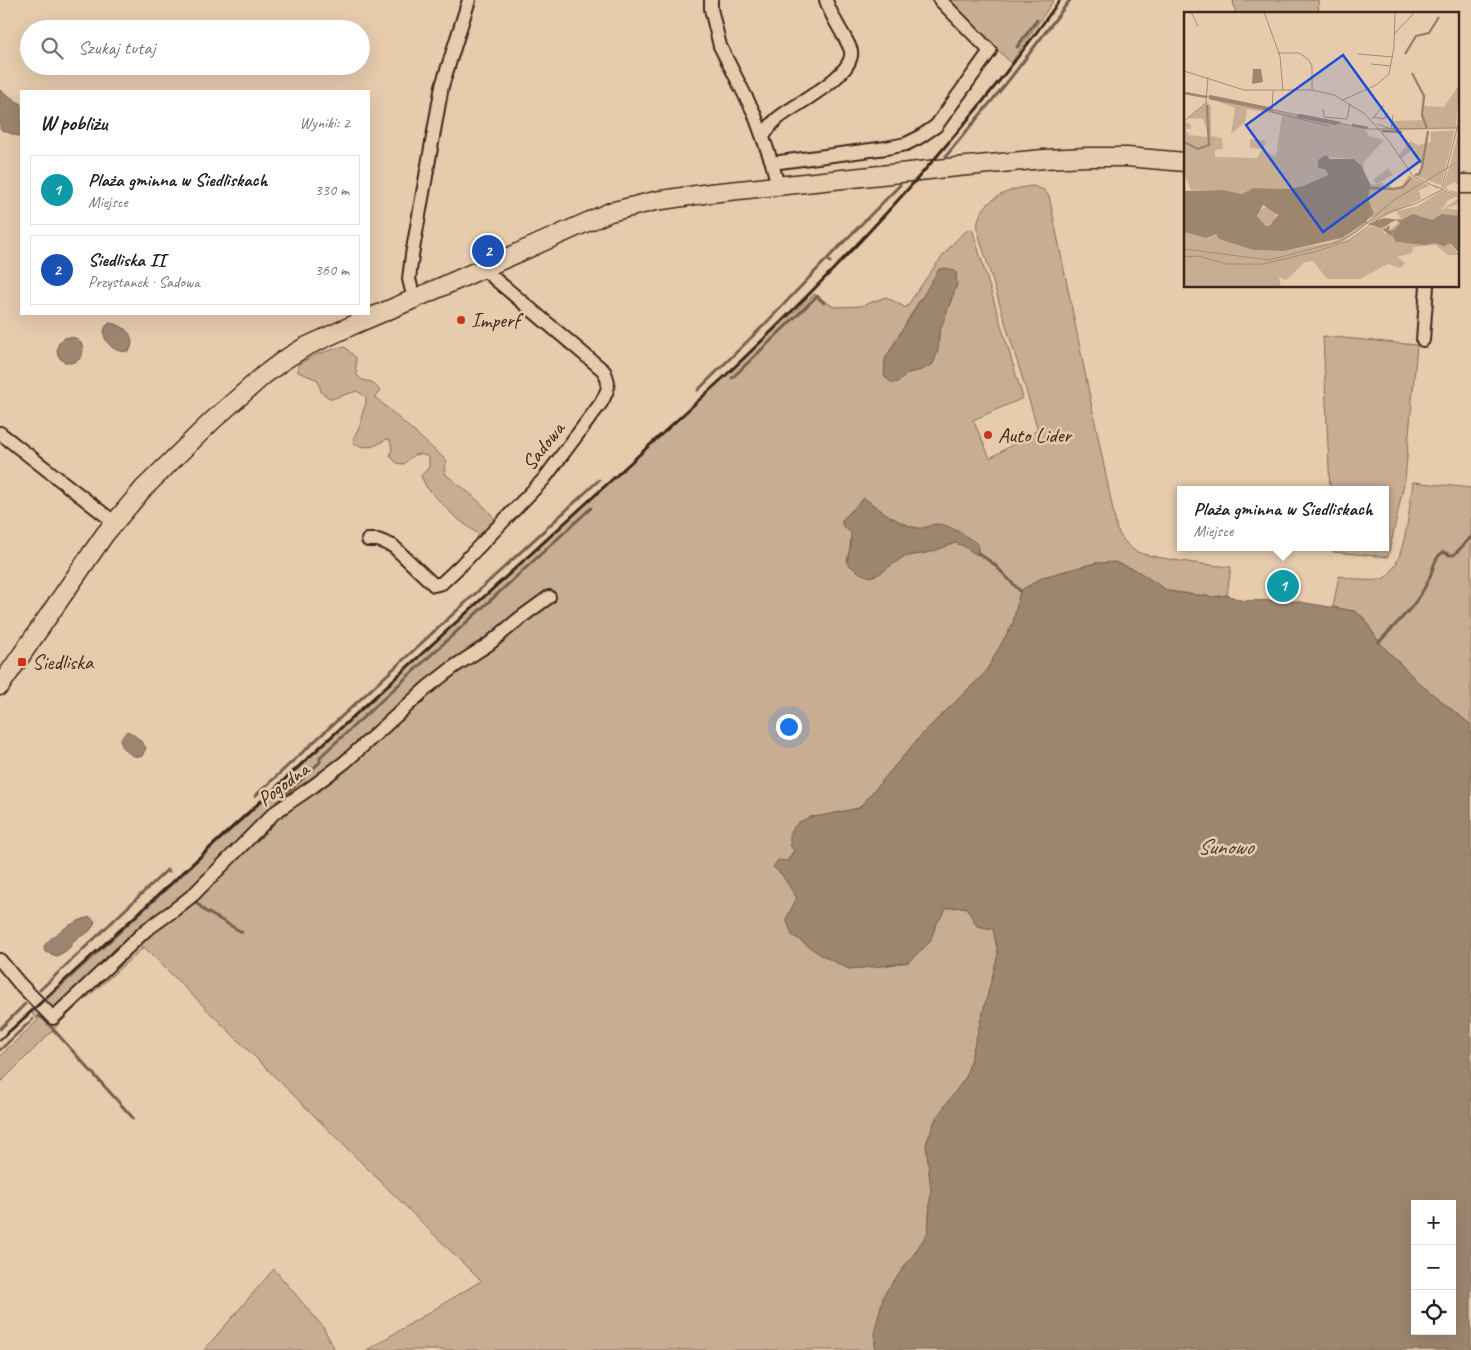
<!DOCTYPE html>
<html lang="pl">
<head>
<meta charset="utf-8">
<style>
  body { margin:0; font-family:Caveat,sans-serif; background:#f6f6f6; color:#202124 }
  .controls { position:absolute; right:15px; bottom:15px; display:grid; overflow:hidden; border-radius:0px; box-shadow:0 5px 20px #0002 }
  .controls button { width:45px; height:45px; display:grid; place-items:center; padding:0; border:0; border-bottom:1px solid #e0e0e0; background:#fff; color:#202124; font:25px sans-serif }
  .you { position:absolute; left:788px; top:726px; width:18px; height:18px; margin:-12px; border:4px solid #fff; border-radius:50%; background:#1a73e8; box-shadow:0 0 0 8px #1a73e833 }
  .badge { display:grid; place-items:center; width:32px; height:32px; border-radius:50%; background:#0b8043; color:#fff; font-size:16px; font-weight:700 }
  .pin { position:absolute; translate:-50% -50%; border:2px solid #fff; box-shadow:0 1px 5px #0006 }
  .popup { position:absolute; left:1177px; top:486px; width:212px; height:65px; box-sizing:border-box; display:grid; place-content:center; border-radius:0px; background:#fff; filter:drop-shadow(0 1px 4px #0005); font-size:16px; white-space:nowrap; color:#757577 }
  .popup b { font-size:19px; color:#202124 }
  .popup::after { content:''; position:absolute; left:50%; top:100%; margin-left:-10px; border:10px solid transparent; border-top-color:#fff }
  .list { margin:0; padding:0; list-style:none }
  h2 { display:flex; justify-content:space-between; align-items:center; height:65px; margin:0; padding:0 20px; font-size:21px }
  h2 small { font-size:16px; font-weight:400; color:#757577 }
  .list li { display:grid; grid-template-columns:32px 1fr auto; gap:15px; align-items:center; box-sizing:border-box; height:70px; margin:0 10px 10px; padding:0 10px; border:1px solid #e0e0e0; border-radius:0px }
  .list b { display:block; font-size:19px; white-space:nowrap }
  .list p { margin:0; font-size:16px; white-space:nowrap; color:#757577 }
  .list em { font-size:16px; font-style:normal; color:#757577 }
  .icon { flex:none; width:28px; height:28px; fill:none; stroke:currentColor; stroke-width:2; stroke-linecap:round; stroke-linejoin:round }
  .map { position:relative; flex:none; width:1471px; height:1350px; overflow:hidden }
  .search { position:absolute; background:#fff; box-shadow:0 5px 20px #0002; left:20px; top:20px; width:350px; height:55px; display:flex; align-items:center; gap:12px; box-sizing:border-box; padding:0 18px; border-radius:28px; color:#757577; font-size:19px }
  .panel { position:absolute; background:#fff; box-shadow:0 5px 20px #0002; left:20px; top:90px; width:350px; height:225px; border-radius:0px }
  .map>svg:first-child { display:block }
  .green { fill:#c7ae93; stroke:#816c58; fill-rule:evenodd }
  .water { fill:#9c866f; stroke:#75614f; fill-rule:evenodd }
  .lines { fill:none; stroke-linecap:round; stroke-linejoin:round }
  .stream { stroke:#75614f; stroke-width:3 }
  .street-casing { stroke:#3b2a1e; stroke-width:16 }
  .secondary-casing { stroke:#3b2a1e; stroke-width:21 }
  .street { stroke:#e6cbad; stroke-width:12 }
  .secondary { stroke:#e6cbad; stroke-width:18 }
  .rail { stroke:#3b2a1e; stroke-width:3 }
  .poi-dot { fill:#c8321e; stroke:#e6cbad; stroke-width:2 }
  .labels { text-anchor:middle; dominant-baseline:central; stroke-width:5; stroke-linejoin:round; paint-order:stroke }
  .poi-label { font-size:21px; fill:#3b2a1e; stroke:#e6cbad; text-anchor:start }
  .street-label { font-size:21px; fill:#3b2a1e; stroke:#e6cbad }
  .water-label { font-size:22px; font-style:italic; fill:#4e3c2e; stroke:#e6cbad }
  .inset-river { fill:none; stroke:#9c866f; stroke-width:2.5 }
  .inset-road { fill:none; stroke:#a28b74; stroke-width:1 }
  .view { fill:#1d4ed8; fill-opacity:0.15; stroke:#1d4ed8; stroke-width:2.5 }
  .inset-edge { fill:none; stroke:#3b2a1e; stroke-width:2.5 }
</style>
</head>
<body>
<div class="map">
<svg width="1471" height="1350" viewBox="0 0 1471 1350">
  <rect width="100%" height="100%" fill="#e6cbad"/>
  <filter id="ink" filterUnits="userSpaceOnUse"><feTurbulence type="fractalNoise" baseFrequency=".02" numOctaves="2"/><feDisplacementMap in="SourceGraphic" scale="10" xChannelSelector="R" yChannelSelector="G"/><feConvolveMatrix kernelMatrix="1 2 1 2 8 2 1 2 1" color-interpolation-filters="sRGB"/></filter>
  <g filter="url(#ink)">
    <path class="green" d="M948 0H1054L1011 63Z
      M1233 0H1318L1319 14H1236Z
      M1033 186 1044 190 1049 196 1117 530C1122 538 1127 546 1135 551 1143 555 1153 556 1162 558 1185 562 1208 565 1231 567L1227 595 1213 597 1168 591 1136 570 1095 563 1043 577 1020 591 1013 623 985 673 923 733 859 808 821 816 810 817 794 850 787 861 774 867 782 875 797 898 786 919 849 969 882 966 908 962 929 943 937 923 947 908 966 907 977 926 993 929 999 954 966 1077 936 1118 926 1144 931 1190 928 1232 916 1251 875 1329V1350H367L481 1281 144 947 71 1012 0 1083V1056L38 1020 32 1014 814 294 834 307 861 306 886 297 906 308C917 292 955 233 971 229L973 232 1023 398 973 420 990 458 1038 430C1022 375 1004 320 988 265 985 254 976 232 978 221 984 198 1011 188 1033 186ZM957 284 939 333 938 350 933 364 921 370 908 373 885 359 920 299ZM864 498C878 508 910 533 927 528 930 527 932 525 934 524L978 544V553L977 555 962 545 955 543 931 552 903 557 879 574 847 561 850 548 852 533 849 530Z
      M1323 336 1417 345 1405 479 1388 557 1333 552V547H1386V490H1330Z
      M345 347 356 358V370L357 375 362 380 372 382 380 391 375 397 447 461 444 467 446 475C460 485 488 507 495 520 497 524 498 528 500 531L495 538 479 535 453 515 427 488 421 476 429 467V457C416 451 413 455 404 464L397 463 390 456 392 449 390 440 386 439C374 448 369 448 355 445L353 439 360 426 362 414 366 403V397L357 391 331 399 321 392 318 380 298 372V365C313 355 327 350 345 347Z
      M1413 482 1471 488V725L1419 683 1379 642 1363 617 1354 611 1333 607 1339 576C1352 578 1369 583 1382 579 1405 571 1410 503 1413 482Z
      M274 1269 323 1327 335 1350H204Z"/>
    <path class="water" d="M0 90 21 104V137L4 131 0 129Z
      M947 268 956 272 957 284 939 333 938 350 933 364 921 370 908 373 899 382 892 383 884 376 885 359 939 269Z
      M109 323C123 324 137 335 130 350 116 358 94 335 109 323Z
      M57 350a13 13 0 1 1 26 0a13 13 0 1 1-26 0Z
      M864 498C880 510 898 525 918 528 926 529 930 524 937 524 950 524 967 537 978 544V553L977 555 962 545 955 543 931 552 903 557 879 574 870 577 860 573 849 565 847 561 850 548 851 533 842 525V520Z
      M1115 562 1136 570 1168 591 1213 597 1227 595 1243 601 1288 600 1354 611 1363 617 1379 642 1419 683 1471 725V1350H875V1329L884 1294 916 1251 928 1232 931 1190 926 1144 936 1118 966 1077 998 954 993 929 977 926 966 907 947 908 937 923 929 943 908 962 882 966 849 969 821 955 792 935 786 919 797 898 782 875 773 867 778 860 787 861 794 851 790 845V835L794 827 799 822 810 817 821 816 859 808 923 733 985 673 1013 623 1020 591 1043 577 1095 563ZM1415 1204H1452V1331H1415Z
      M127 731C134 734 142 741 146 748L142 756C132 759 122 749 120 740Z
      M90 917 95 921C91 935 84 933 75 940 72 944 73 943 70 947 67 951 62 953 57 956L45 952 44 946C54 933 74 921 90 917Z"/>
    <g class="lines">
      <path class="stream" d="M1017 47 1037 20
        M946 156 1009 80 1070 0
        M830 262 827 259 900 185
        M732 378 817 296 824 303
        M698 390 766 323 827 259
        M978 553 994 564 1020 591
        M1379 642C1397 623 1418 604 1429 579 1433 570 1434 558 1443 552L1450 555H1454L1471 537
        M255 796 599 480
        M274 806 320 762V757L591 508
        M192 898 205 911 242 932
        M40 990 167 870 169 872
        M38 1016 43 1018 133 1118
        M0 1029 25 1004
        M0 1050 33 1019"/>
      <g class="street-casing">
        <path id="street" d="M711 0V9L720 46 754 113 772 163
          M763 137C767 130 771 124 777 119 793 105 855 76 851 51 850 47 847 42 845 38 838 26 830 13 826 0
          M778 186 772 163 886 148 906 144 918 138 936 126 990 51 940 0
          M414 299 409 279 412 255 442 86 469 0
          M1423 340 1427 286
          M0 433 114 522
          M368 540H378L393 546 434 585 442 583 462 564 544 479 601 403C608 390 611 385 604 371L489 274V266
          M0 960 19 983 53 1018 146 930 174 910 193 895 274 813 312 787 345 762 429 686 455 666 489 644 520 618 549 597"/>
      </g>
      <g class="secondary-casing">
        <path id="secondary" d="M1457 184H1471
          M0 686 105 534 143 489 212 421 264 375 284 360 305 347 353 325 414 299 610 212 655 201 710 193 957 167 1044 159 1087 157H1127L1185 162"/>
      </g>
      <use href="#street" class="street"/>
      <use href="#secondary" class="secondary"/>
      <path class="rail" d="M0 1040 723 378C846 262 962 138 1060 0"/>
    </g>
  </g>
  <g class="poi-dot">
    <circle cx="461" cy="320" r="5"/>
    <circle cx="988" cy="435" r="5"/>
    <rect x="17" y="657" width="10" height="10" rx="2.5"/>
  </g>
  <g class="labels">
    <g class="poi-label">
      <text x="471" y="320">Imperf</text>
      <text x="998" y="435">Auto Lider</text>
      <text x="32" y="662">Siedliska</text>
    </g>
    <g class="street-label">
      <text transform="translate(543 446) rotate(-52)">Sadowa</text>
      <text transform="translate(283 784) rotate(-37)">Pogodna</text>
    </g>
    <g class="water-label">
      <text x="1225" y="847">Sunowo</text>
    </g>
  </g>
  <g transform="translate(1184 12)">
    <rect width="275" height="275" fill="#e6cbad"/>
    <path d="M275 73 272 116 208 119 209 109 239 108 240 94 260 95ZM25 86 181 117 185 124 200 128 179 151 181 162 176 151 170 147 138 145 140 159 143 158 144 163 119 174 105 177 69 176 58 182 39 178H7L0 161V109L7 113V117H1L5 123 25 125 19 107 4 106 23 90 27 94V124L38 126 39 137 31 138V145L73 146 78 137 66 136V127L82 129 79 139 92 144 98 103 63 97 61 110 47 122 51 96ZM275 117V148L266 154V153ZM271 118 257 173 229 163 236 161 238 155 229 137 217 147 215 143 226 129 234 133 247 130 246 120ZM275 149V173L270 170 262 175 264 178 275 180 273 183 261 178 259 174 265 156ZM204 156 209 163 192 172 189 168ZM225 163 246 174 235 178 237 187 184 212 189 204 182 209 190 202 184 187 185 171 191 173 198 170 201 174 205 171 208 176 217 175ZM257 179 272 185 264 188 259 196 257 194 258 198 275 186V192L262 196 275 198V206L251 208H216L213 207 217 206 212 199 234 194ZM74 204a9 9 0 1 1 18 0a9 9 0 1 1-18 0ZM209 208 199 218 201 222 216 209 208 224 215 231H250L257 233 263 228 275 243H264L252 233 229 235 228 241 213 245 221 251 217 256 204 252 176 267H143L129 249 121 250 102 268 95 265 97 275H0V220L22 226 32 222 35 227 69 238 100 239 147 230 158 226 180 211 182 213 154 234 188 214 197 216Z" fill="#c7ae93"/>
    <path d="M69 57H77L79 70 68 72ZM142 143 146 147H170L177 153 186 172 184 187 190 202 182 209 184 212 200 206 217 208 229 202 248 208 258 202 275 204V241L266 231 260 234 250 231 241 233 212 230 208 224 210 218 207 224 199 218 206 213 205 219 210 218 216 211 212 208 197 216 180 211 158 226 100 239 69 238 35 227 32 222 22 226 0 220V179L39 178 58 182 69 176 105 177 119 174 144 163 143 159 134 155V148ZM79 193 94 203 86 213 82 214 73 204Z" fill="#9c866f" fill-rule="evenodd"/>
    <path class="inset-river" d="M221 42 232 24 245 21 255 5M228 61 240 84 238 103 243 116M0 81 22 85M25 84 88 97M25 86 87 98M115 103 156 111M113 104 153 112M168 113 184 116M198 119 218 120M0 130 14 137 25 133 23 93M231 163 235 162 238 155 244 119M185 176 210 177 219 175 227 166"/>
    <path class="inset-road" d="M7 0 14 14M80 0 96 44 99 79M210 22 231 0M94 41H115L125 48 128 54V78M174 42 209 45M187 52 207 54M0 59 60 78H128L150 83 181 102 205 129 229 164 254 176M89 79 88 100 145 114M0 80 184 117 275 116M159 88 192 73 205 62 210 35 211 0M139 97 140 105 163 107 166 92M189 105 200 107 204 101M188 107 200 93M0 109 22 91 24 65M193 112 207 117 209 103M258 175 275 109M258 178 275 185M0 237 85 248 154 230 172 220 210 188 275 149M0 245 14 244 43 252H79L130 240 164 229 203 201 233 191 259 177 250 174"/>
    <path class="view" d="M159 43 236 149 139 220 62 113Z"/>
    <rect width="275" height="275" class="inset-edge"/>
  </g>
</svg>
<div class="controls">
<button>+</button>
<button>−</button>
<button><svg class="icon" aria-label="locate" viewBox="0 0 24 24"><circle cx="12" cy="12" r="6"/><path d="M12 2v4M12 18v4M2 12h4M18 12h4"/></svg></button>
</div>
<div class="you"></div>
<div class="pin badge" style="left:1283px;top:586px;background:#0f9aa8">1</div>
<div class="popup"><b>Plaża gminna w Siedliskach</b>Miejsce</div>
<div class="pin badge" style="left:488px;top:251px;background:#1a4fb4">2</div>
<div class="search"><svg class="icon" aria-label="search" viewBox="0 0 24 24"><circle cx="10" cy="10" r="6"/><path d="M15 15l6 6"/></svg>Szukaj tutaj</div>
<section class="panel">
<h2>W pobliżu<small>Wyniki: 2</small></h2>
<ul class="list">
<li><span class="badge" style="background:#0f9aa8">1</span><div><b>Plaża gminna w Siedliskach</b><p>Miejsce</p></div><em>330 m</em></li>
<li><span class="badge" style="background:#1a4fb4">2</span><div><b>Siedliska II</b><p>Przystanek · Sadowa</p></div><em>360 m</em></li>
</ul>
</section>
</div>
</body>
</html>
